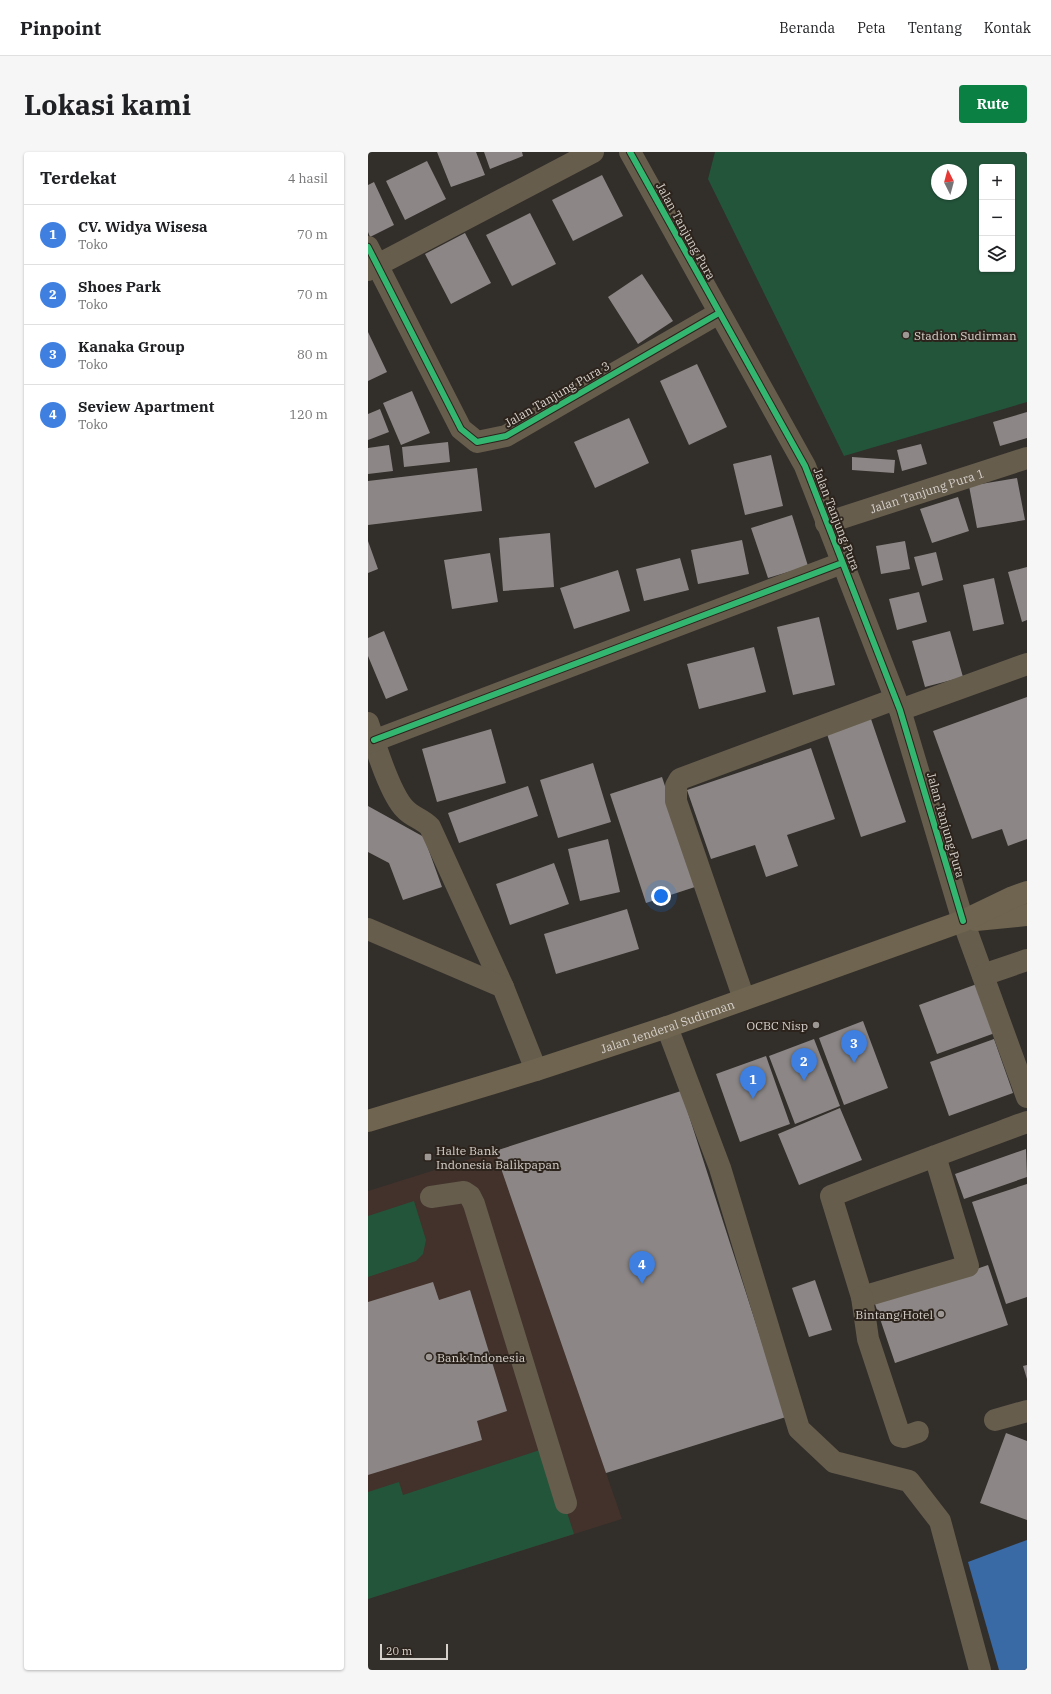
<!DOCTYPE html>
<html lang="id">
<head>
<meta charset="utf-8">
<style>
  body { margin:0; font-family:"IBM Plex Serif",serif; background:#f6f6f6; color:#202124 }
  .controls { position:absolute; right:12px; top:12px; display:grid; overflow:hidden; border-radius:4px; box-shadow:0 1px 3px #0004 }
  .controls button { width:36px; height:36px; display:grid; place-items:center; padding:0; border:0; border-bottom:1px solid #e0e0e0; background:#fff; color:#202124; font:20px sans-serif }
  .compass { position:absolute; left:563px; top:12px; width:36px; height:36px; border-radius:50%; background:#fff; box-shadow:0 1px 3px #0004; rotate:354deg }
  .scale { position:absolute; left:12px; bottom:10px; width:68px; box-sizing:border-box; padding-left:4px; border:2px solid #d7d1cc; border-top:0; font-size:11px; line-height:14px; white-space:nowrap; color:#d7d1cc; -webkit-text-stroke:3px #2c241c; paint-order:stroke }
  .you { position:absolute; left:293px; top:744px; width:14px; height:14px; margin:-10px; border:3px solid #fff; border-radius:50%; background:#1a73e8; box-shadow:0 0 0 6px #1a73e833 }
  .badge { display:grid; place-items:center; width:26px; height:26px; border-radius:50%; background:#0b8043; color:#fff; font-size:13px; font-weight:700 }
  .pin { position:absolute; translate:-50% -33px; filter:drop-shadow(0 1px 2px #0008) }
  .pin::after { content:''; position:absolute; top:21px; width:14px; height:12px; background:inherit; clip-path:polygon(0 0,100% 0,50% 100%) }
  .list { margin:0; padding:0; list-style:none }
  h2 { display:flex; justify-content:space-between; align-items:center; height:52px; margin:0; padding:0 16px; font-size:17px }
  h2 small { font-size:13px; font-weight:400; color:#757577 }
  .list li { display:grid; grid-template-columns:26px 1fr auto; gap:12px; align-items:center; box-sizing:border-box; height:60px; padding:0 16px; border-top:1px solid #e0e0e0 }
  .list b { display:block; font-size:15px; white-space:nowrap }
  .list p { margin:0; font-size:13px; white-space:nowrap; color:#757577 }
  .list em { font-size:13px; font-style:normal; color:#757577 }
  .icon { flex:none; width:22px; height:22px; fill:none; stroke:currentColor; stroke-width:2; stroke-linecap:round; stroke-linejoin:round }
  .map { position:relative; flex:none; width:659px; height:1518px; overflow:hidden; border-radius:4px }
  header { display:flex; align-items:center; gap:24px; box-sizing:border-box; height:56px; padding:0 20px; background:#fff; border-bottom:1px solid #e0e0e0 }
  header strong { font-size:19px }
  nav { display:flex; gap:22px; margin-inline-start:auto; font-size:14px }
  .intro { display:flex; align-items:center; justify-content:space-between; box-sizing:border-box; height:96px; padding:0 24px }
  h1 { margin:0; font-size:28px }
  .button { padding:10px 18px; border-radius:4px; background:#0b8043; color:#fff; font-size:14px; font-weight:700 }
  main { display:flex; gap:24px; padding:0 24px }
  aside { flex:1; background:#fff; border-radius:4px; box-shadow:0 1px 3px #0004 }
  .map>svg:first-child { display:block }
  .commercial { fill:#42322b }
  .green { fill:#23553b; fill-rule:evenodd }
  .water { fill:#396aa5 }
  .building { fill:#8c8786 }
  .lines { fill:none; stroke-linecap:round; stroke-linejoin:round }
  .minor { stroke:#665d4d; stroke-width:22 }
  .highway { stroke:#6e644f; stroke-width:22 }
  .cycleway-casing { stroke:#2c241c; stroke-width:8 }
  .cycleway { stroke:#33b770; stroke-width:6 }
  .poi-dot { fill:#9d9893; stroke:#2c241c; stroke-width:1.5 }
  .labels { text-anchor:middle; dominant-baseline:central; stroke-width:4; stroke-linejoin:round; paint-order:stroke }
  .street-label { font-size:12px; fill:#d7d1cc; stroke:#2c241c }
  .poi-label { font-size:12px; fill:#d7d1cc; stroke:#2c241c; text-anchor:start }
</style>
</head>
<body>
<header>
<strong>Pinpoint</strong>
<nav><a>Beranda</a><a>Peta</a><a>Tentang</a><a>Kontak</a></nav>
</header>
<div class="intro"><h1>Lokasi kami</h1><a class="button">Rute</a></div>
<main>
<aside>
<h2>Terdekat<small>4 hasil</small></h2>
<ul class="list">
<li><span class="badge" style="background:#3f7fe0">1</span><div><b>CV. Widya Wisesa</b><p>Toko</p></div><em>70 m</em></li>
<li><span class="badge" style="background:#3f7fe0">2</span><div><b>Shoes Park</b><p>Toko</p></div><em>70 m</em></li>
<li><span class="badge" style="background:#3f7fe0">3</span><div><b>Kanaka Group</b><p>Toko</p></div><em>80 m</em></li>
<li><span class="badge" style="background:#3f7fe0">4</span><div><b>Seview Apartment</b><p>Toko</p></div><em>120 m</em></li>
</ul>
</aside>
<div class="map">
<svg width="659" height="1518" viewBox="0 0 659 1518">
  <rect width="100%" height="100%" fill="#322e2a"/>
  <path class="commercial" d="M127 999 254 1367 0 1447V1039Z"/>
  <path class="green" d="M347 0H659V250L476 304 340 27ZM614 15H644V117H614ZM569 18H593V42H569Z
    M46 1049 58 1088 55 1102 48 1109 0 1125V1064Z
    M178 1296 206 1382 0 1447V1340L31 1330 35 1343Z"/>
  <path class="water" d="M659 1388V1518H631L600 1410Z"/>
  <path class="building" d="M69 0H108L117 23 83 35Z
    M116 0H154L155 4 122 17Z
    M59 9 78 47 37 68 18 29Z
    M234 23 255 64 205 89 184 48Z
    M6 30 26 73 2 85 0 80V33Z
    M162 61 188 112 144 134 118 83Z
    M97 81 123 131 83 152 57 102Z
    M274 122 305 169 270 192 240 145Z
    M0 180 19 220 0 229Z
    M329 212 359 275 321 293 292 229Z
    M44 239 62 281 33 293 15 251Z
    M12 257 21 280 0 288V262Z
    M659 260V286L632 294 625 270Z
    M261 266 281 311 227 336 206 290Z
    M80 290 82 310 36 315 34 295Z
    M553 292 559 312 534 319 529 298Z
    M21 293 25 319 0 322V296Z
    M403 303 415 354 377 363 365 312Z
    M484 305 527 308 526 321 484 318Z
    M109 316 114 359 0 373V329Z
    M649 326 657 368 609 376 601 334Z
    M590 345 601 379 564 391 552 357Z
    M424 363 440 414 400 426 383 376Z
    M182 381 186 435 135 439 131 386Z
    M374 388 381 422 330 432 323 398Z
    M0 389 10 417 0 421Z
    M537 389 542 417 513 422 508 394Z
    M568 400 575 428 554 434 546 405Z
    M122 401 130 450 84 457 76 408Z
    M312 406 321 438 276 449 268 417Z
    M659 415V468L654 470 640 420Z
    M250 418 262 459 206 477 192 436Z
    M626 426 636 472 605 479 595 433Z
    M551 440 559 470 529 478 521 447Z
    M451 465 467 533 425 543 409 475Z
    M16 479 40 538 18 547 0 504V486Z
    M582 479 595 525 557 535 544 489Z
    M386 495 398 540 331 557 319 512Z
    M659 545V687L640 694 634 677 604 687 565 579Z
    M502 564 538 670 493 685 458 579Z
    M123 577 138 631 69 650 54 597Z
    M443 596 467 667 419 683 430 714 398 725 387 693 343 707 319 638Z
    M225 611 243 670 190 686 172 628Z
    M294 625 330 734 278 751 242 642Z
    M160 634 170 664 91 691 80 661Z
    M0 654 56 685 74 735 35 748 21 711 0 700Z
    M240 687 252 740 212 749 200 697Z
    M186 711 201 752 142 773 128 732Z
    M259 757 271 797 188 822 176 782Z
    M609 832 627 881 569 902 551 853Z
    M495 869 520 936 476 953 451 886Z
    M446 887 472 954 427 972 401 904Z
    M626 887 645 941 581 964 562 910Z
    M398 904 422 972 372 990 348 922Z
    M313 939 418 1265 238 1321 127 999Z
    M472 956 494 1008 431 1033 410 982Z
    M658 997 659 1025 596 1047 587 1022Z
    M659 1032V1145L638 1152 604 1050Z
    M620 1113 640 1173 527 1211 507 1152Z
    M447 1128 464 1178 441 1185 424 1136Z
    M65 1130 71 1148 102 1138 139 1259 109 1269 114 1288 0 1323V1150Z
    M659 1213V1227L655 1214Z
    M638 1281 659 1289V1368L612 1351Z"/>
  <g class="lines">
    <g class="minor">
      <path d="M262 0 437 314 532 558 595 769 659 945"/>
      <path d="M0 95 93 277 109 290 138 284 351 161"/>
      <path d="M0 118 225 0"/>
      <path id="s1" d="M458 371 659 306"/>
      <path d="M532 558 659 512"/>
      <path d="M0 571C7 593 22 642 37 657 44 665 55 667 62 675L135 835"/>
      <path d="M0 591 474 411"/>
      <path d="M0 777 135 835 168 918"/>
      <path d="M615 823 659 808"/>
      <path d="M376 847 308 649V634L312 627 527 547"/>
      <path d="M299 875 352 1016 431 1277 466 1310 541 1329 572 1369 612 1518"/>
      <path d="M567 1004 600 1114 494 1145 463 1044C528 1018 594 994 659 970"/>
      <path d="M63 1045 96 1040 102 1044 106 1052 198 1351"/>
      <path d="M494 1145 500 1187 531 1281 532 1284 536 1285 550 1280"/>
      <path d="M627 1268 659 1259"/>
    </g>
    <g class="highway">
      <path d="M608 768 659 763"/>
      <path id="s2" d="M0 969 168 918 299 875 595 769 645 745 659 740"/>
    </g>
    <g class="cycleway-casing">
      <path id="cycleway" d="M262 0 437 314 532 558 595 769
        M0 95 93 277 109 290 138 284 351 161
        M6 588 474 411"/>
    </g>
    <use href="#cycleway" class="cycleway"/>
  </g>
  <g class="poi-dot">
    <circle cx="538" cy="183" r="4"/>
    <circle cx="448" cy="873" r="4"/>
    <rect x="56" y="1001" width="8" height="8" rx="2"/>
    <circle cx="573" cy="1162" r="4"/>
    <circle cx="61" cy="1205" r="4"/>
  </g>
  <g class="labels">
    <g class="street-label">
      <text transform="translate(318 79) rotate(61)">Jalan Tanjung Pura</text>
      <text transform="translate(189 242) rotate(-30)">Jalan Tanjung Pura 3</text>
      <text stroke="none"><textPath href="#s1" startOffset="106">Jalan Tanjung Pura 1</textPath></text>
      <text transform="translate(469 367) rotate(69)">Jalan Tanjung Pura</text>
      <text transform="translate(578 673) rotate(74)">Jalan Tanjung Pura</text>
      <text stroke="none"><textPath href="#s2" startOffset="314">Jalan Jenderal Sudirman</textPath></text>
    </g>
    <g class="poi-label">
      <text x="546" y="183">Stadion Sudirman</text>
      <text x="440" y="873" text-anchor="end">OCBC Nisp</text>
      <text x="68" y="998">Halte Bank<tspan x="68" dy="14">Indonesia Balikpapan</tspan></text>
      <text x="565" y="1162" text-anchor="end">Bintang Hotel</text>
      <text x="69" y="1205">Bank Indonesia</text>
    </g>
  </g>
</svg>
<div class="controls">
<button>+</button>
<button>−</button>
<button><svg class="icon" aria-label="layers" viewBox="0 0 24 24"><path d="M12 4l9 5-9 5-9-5zM3 14l9 5 9-5"/></svg></button>
</div>
<svg class="compass" viewBox="-18 -18 36 36"><path d="M0-13l5 13h-10z" fill="#e53935"/><path d="M0 13l5-13h-10z" fill="#757577"/></svg>
<div class="scale">20 m</div>
<div class="you"></div>
<div class="pin badge" style="left:385px;top:947px;background:#3f7fe0">1</div>
<div class="pin badge" style="left:436px;top:929px;background:#3f7fe0">2</div>
<div class="pin badge" style="left:486px;top:911px;background:#3f7fe0">3</div>
<div class="pin badge" style="left:274px;top:1132px;background:#3f7fe0">4</div>
</div>
</main>
</body>
</html>
